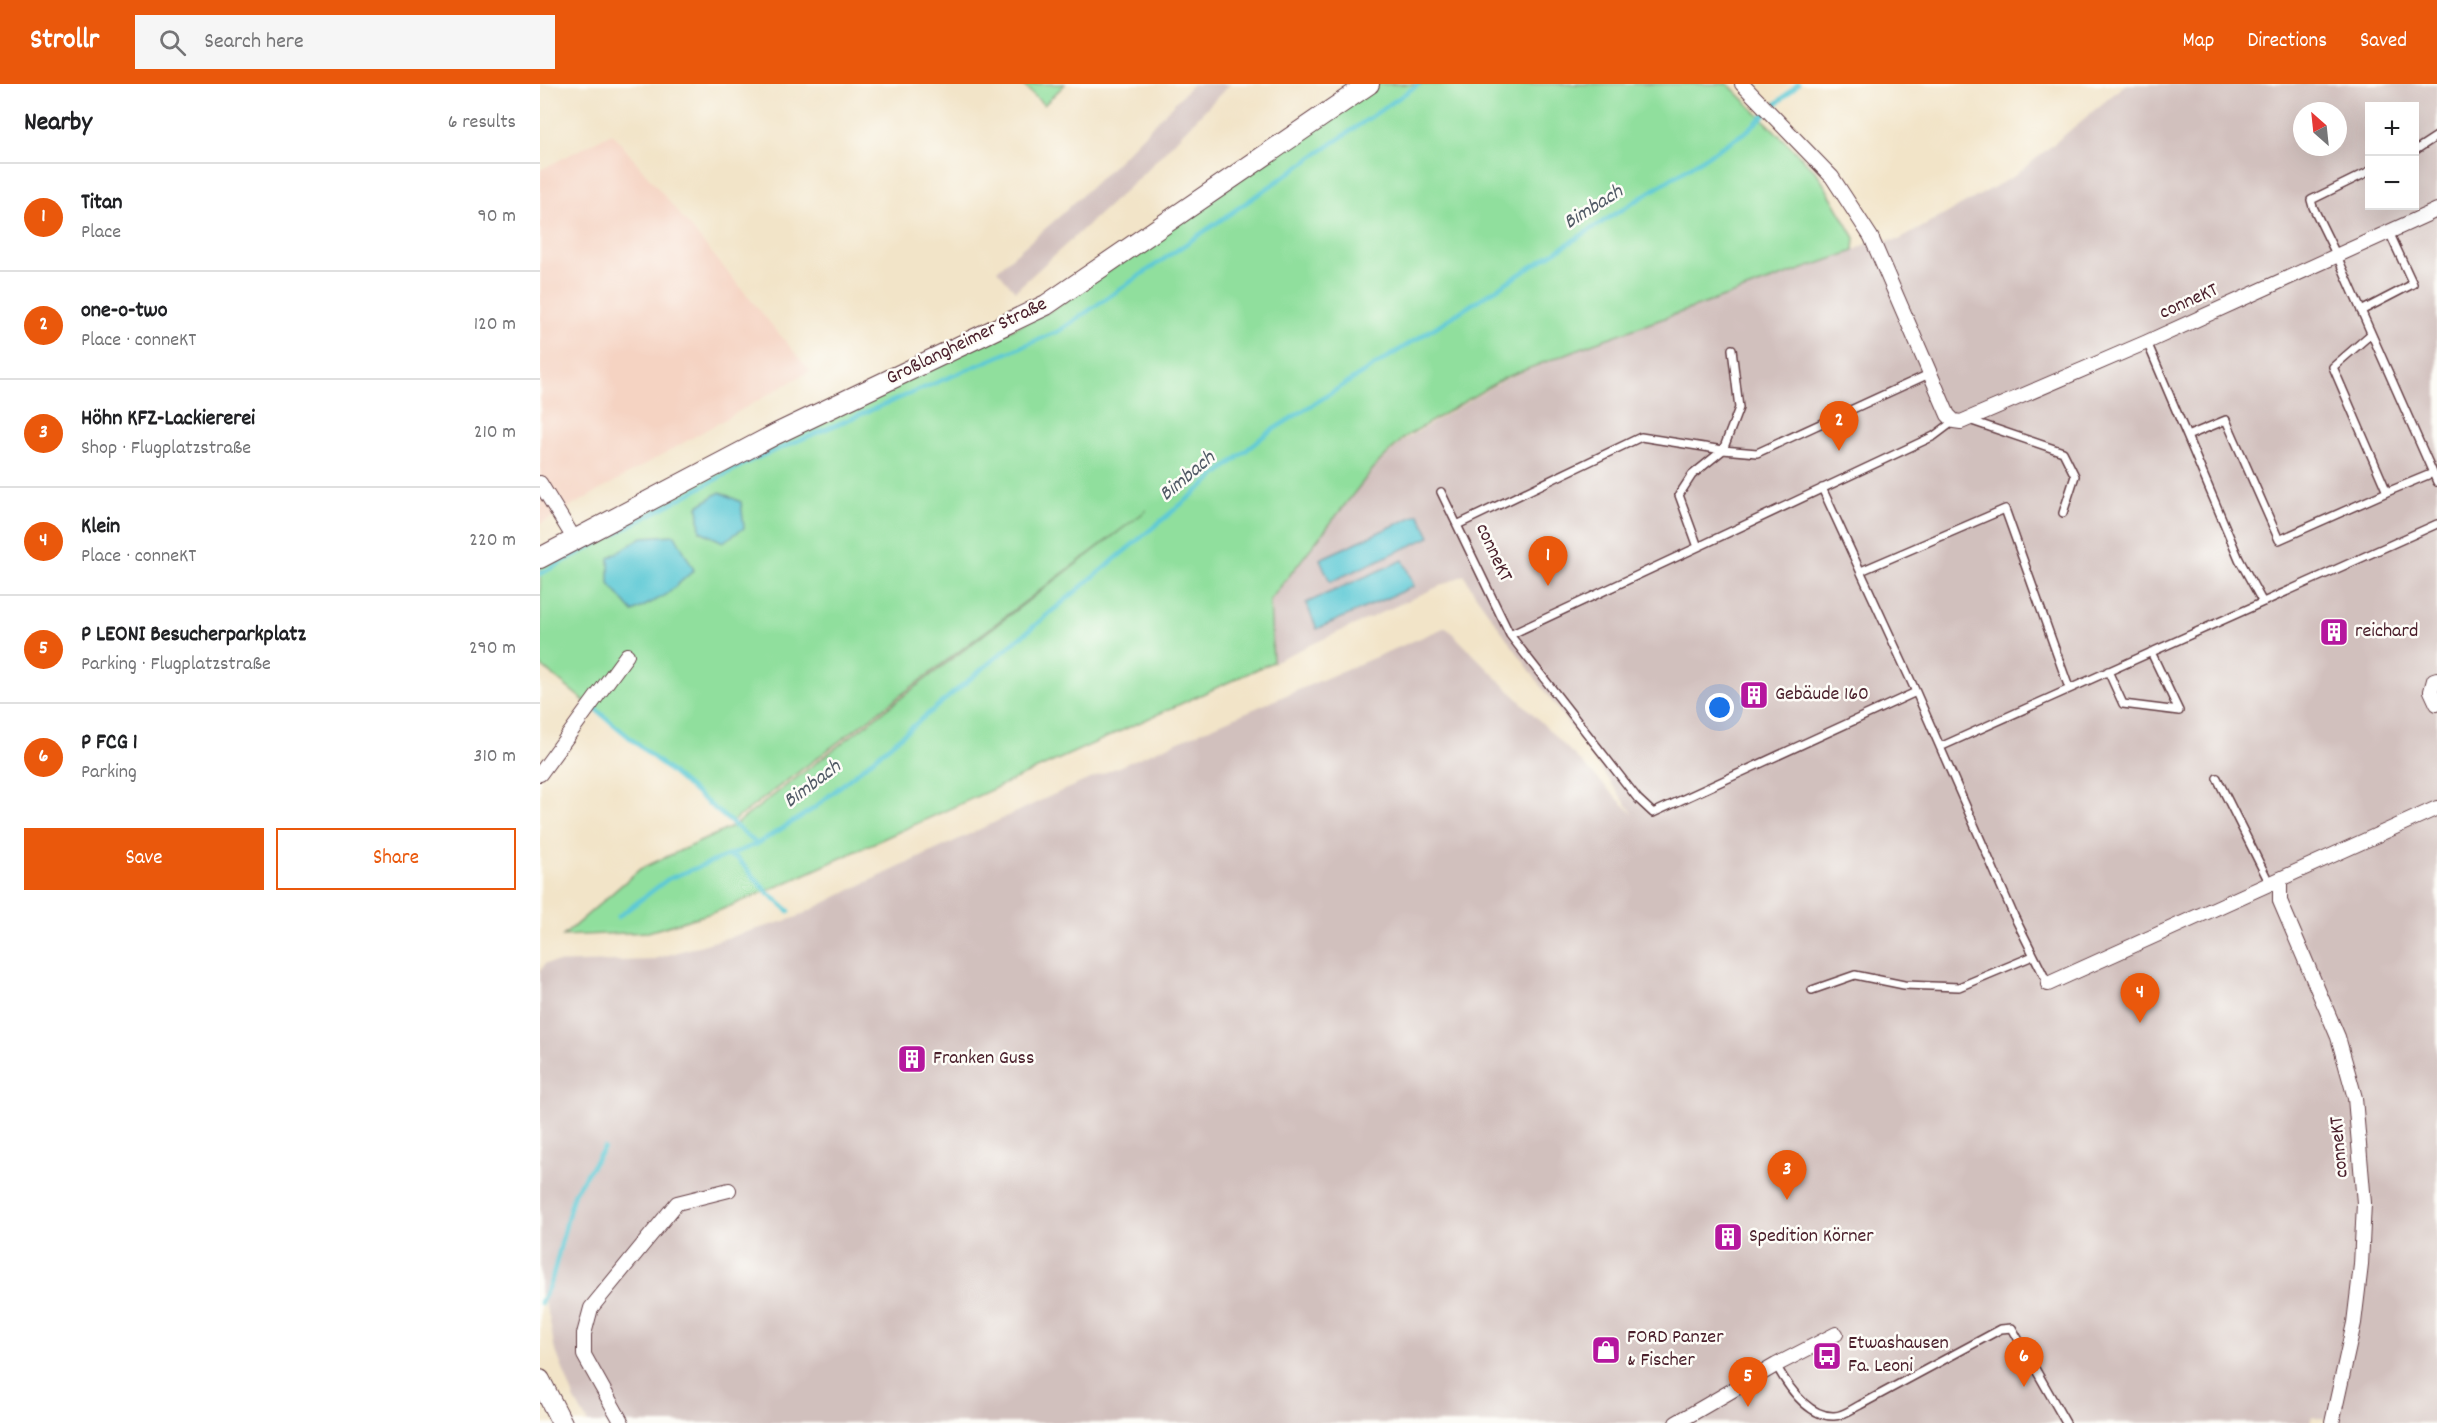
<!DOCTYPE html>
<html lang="en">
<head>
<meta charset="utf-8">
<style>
  body { margin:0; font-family:Dekko,sans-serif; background:#f6f6f6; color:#202124 }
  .controls { position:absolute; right:18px; top:18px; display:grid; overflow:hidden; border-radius:0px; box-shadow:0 6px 24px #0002 }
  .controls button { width:54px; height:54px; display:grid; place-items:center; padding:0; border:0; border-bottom:2px solid #e0e0e0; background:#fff; color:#202124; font:30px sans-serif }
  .compass { position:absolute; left:1753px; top:18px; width:54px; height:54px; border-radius:50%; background:#fff; box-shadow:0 6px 24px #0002; rotate:333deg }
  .you { position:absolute; left:1180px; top:624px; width:21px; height:21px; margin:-15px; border:4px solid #fff; border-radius:50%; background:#1a73e8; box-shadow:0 0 0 9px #1a73e833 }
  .badge { display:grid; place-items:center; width:39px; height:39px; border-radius:50%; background:#ea580c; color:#fff; font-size:20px; font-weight:700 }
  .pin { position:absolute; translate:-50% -50px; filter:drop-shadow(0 2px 3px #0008) }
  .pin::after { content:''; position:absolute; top:32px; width:21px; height:18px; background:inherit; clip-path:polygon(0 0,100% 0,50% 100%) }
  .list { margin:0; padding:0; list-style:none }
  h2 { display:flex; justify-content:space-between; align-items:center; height:78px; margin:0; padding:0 24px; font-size:26px }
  h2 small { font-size:20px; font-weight:400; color:#757577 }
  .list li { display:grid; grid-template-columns:39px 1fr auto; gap:18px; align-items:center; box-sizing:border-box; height:108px; padding:0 24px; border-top:2px solid #e0e0e0 }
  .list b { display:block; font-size:22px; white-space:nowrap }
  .list p { margin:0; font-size:20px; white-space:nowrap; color:#757577 }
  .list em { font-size:20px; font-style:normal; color:#757577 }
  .actions { display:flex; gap:12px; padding:18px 24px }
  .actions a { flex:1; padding:14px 0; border:2px solid #ea580c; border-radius:0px; text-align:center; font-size:21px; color:#ea580c }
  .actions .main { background:#ea580c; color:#fff }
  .icon { flex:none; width:33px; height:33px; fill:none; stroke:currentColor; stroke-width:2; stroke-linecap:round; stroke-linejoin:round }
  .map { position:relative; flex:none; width:1897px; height:1339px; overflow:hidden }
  header { display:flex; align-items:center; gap:36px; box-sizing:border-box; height:84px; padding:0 30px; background:#ea580c; color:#fff }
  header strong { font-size:28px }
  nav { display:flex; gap:33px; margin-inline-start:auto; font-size:21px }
  .search { width:420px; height:54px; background:#f6f6f6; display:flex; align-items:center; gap:15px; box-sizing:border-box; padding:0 21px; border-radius:0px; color:#757577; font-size:22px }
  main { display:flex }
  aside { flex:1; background:#fff }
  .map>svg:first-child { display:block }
  .built { fill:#f5d3c2 }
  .industrial { fill:#d1c0bd; fill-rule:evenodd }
  .green { fill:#90df9d; stroke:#6d7f64; stroke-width:1.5 }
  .water { fill:#5dc9d5; stroke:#547480; stroke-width:1.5 }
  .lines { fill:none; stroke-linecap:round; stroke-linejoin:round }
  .stream { stroke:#5dc9d5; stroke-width:4.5 }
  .lane-casing { stroke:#633d43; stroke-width:10 }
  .street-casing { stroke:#633d43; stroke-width:16 }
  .secondary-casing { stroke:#633d43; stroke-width:22 }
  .lane { stroke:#fff; stroke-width:7 }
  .street { stroke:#fff; stroke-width:14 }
  .secondary { stroke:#fff; stroke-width:20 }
  .labels { text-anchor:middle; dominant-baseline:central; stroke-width:5; stroke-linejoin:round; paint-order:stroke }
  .street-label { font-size:20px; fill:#4a1f2b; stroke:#fdfcf7 }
  .poi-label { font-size:20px; fill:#4a1f2b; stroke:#fdfcf7; text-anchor:start }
  .water-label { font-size:21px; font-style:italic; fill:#515a66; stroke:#fdfcf7 }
</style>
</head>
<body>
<header>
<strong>Strollr</strong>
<div class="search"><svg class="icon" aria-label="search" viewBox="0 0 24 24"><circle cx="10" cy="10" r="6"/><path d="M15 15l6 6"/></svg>Search here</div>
<nav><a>Map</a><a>Directions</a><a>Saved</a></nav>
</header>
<main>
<aside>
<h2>Nearby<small>6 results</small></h2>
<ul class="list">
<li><span class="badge">1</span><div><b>Titan</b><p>Place</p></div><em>90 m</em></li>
<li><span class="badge">2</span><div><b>one-o-two</b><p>Place · conneKT</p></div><em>120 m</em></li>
<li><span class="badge">3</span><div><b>Höhn KFZ-Lackiererei</b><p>Shop · Flugplatzstraße</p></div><em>210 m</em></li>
<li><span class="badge">4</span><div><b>Klein</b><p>Place · conneKT</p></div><em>220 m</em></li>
<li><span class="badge">5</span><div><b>P LEONI Besucherparkplatz</b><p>Parking · Flugplatzstraße</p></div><em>290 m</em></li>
<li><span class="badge">6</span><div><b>P FCG 1</b><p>Parking</p></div><em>310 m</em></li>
</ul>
<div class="actions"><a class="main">Save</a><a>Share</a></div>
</aside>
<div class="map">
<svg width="1897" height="1339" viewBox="0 0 1897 1339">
  <rect width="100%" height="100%" fill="#fdfcf7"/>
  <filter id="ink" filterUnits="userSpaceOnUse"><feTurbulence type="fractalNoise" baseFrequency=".0167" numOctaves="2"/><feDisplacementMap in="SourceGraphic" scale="12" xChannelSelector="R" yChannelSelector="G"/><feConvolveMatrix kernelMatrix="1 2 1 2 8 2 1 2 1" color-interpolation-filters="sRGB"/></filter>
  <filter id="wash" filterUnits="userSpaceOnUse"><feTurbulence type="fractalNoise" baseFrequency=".008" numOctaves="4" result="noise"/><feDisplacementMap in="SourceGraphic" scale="24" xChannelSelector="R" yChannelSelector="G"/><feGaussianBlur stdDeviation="1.35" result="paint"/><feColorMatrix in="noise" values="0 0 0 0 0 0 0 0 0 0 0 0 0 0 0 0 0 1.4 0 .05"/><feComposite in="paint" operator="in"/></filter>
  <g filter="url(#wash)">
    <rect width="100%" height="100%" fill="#f2e4c8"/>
    <path class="built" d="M72 49 270 287 0 440V86Z"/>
    <path class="industrial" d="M653 0H690L598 95 475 207 457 186 521 131 581 74Z
      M1586 0H1897V1339H1798L1772 1333 1770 1339H48L34 1314 14 1262 9 1232 0 1208V887L6 879 111 876 255 834 302 810 517 709 906 543 1094 731 935 510 924 491 733 578 731 514 838 380 864 356 965 295 1059 257 1315 166 1330 158 1359 156 1476 91ZM1830 22H1874V122H1830ZM1762 27H1798V63H1762Z"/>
    <path class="green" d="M482 0H525L504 21Z
      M838 0H1188L1278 90 1315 154 1314 167 1054 259 964 294 865 353 837 380 730 516 733 578 248 798 178 827 108 848 23 852 100 785 192 743 607 426 192 738 0 581V482L238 354 508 228Z"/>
    <path class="water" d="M180 408 201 418 204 444 183 458 160 447 158 422Z
      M879 430 890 453 790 498 780 475Z
      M135 451 154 486 126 511 93 528 69 500V474L102 453Z
      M863 476 874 502 777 545 766 519Z"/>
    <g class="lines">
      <path class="stream" d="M0 490 210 377 519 247 879 0
        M53 623 217 760
        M190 773 197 774 228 809 249 827
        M78 833 128 795 217 760 273 725 726 350 1207 47 1258 0
        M1 1219 12 1195 34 1109 64 1064"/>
    </g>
  </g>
  <g filter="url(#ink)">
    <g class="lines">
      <g class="lane-casing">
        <path id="lane" d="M1874 67 1897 52
          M1830 87 1771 116 1773 123 1797 172 1897 398
          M1821 227 1873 200 1849 148
          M1831 250 1793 283 1847 408 1893 389
          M1607 258 1647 352 1686 336 1739 456 1847 408
          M1389 290 1217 369 1183 366 1152 391 1139 411 1158 463 1394 352 1414 337
          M1429 336 1523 368 1535 392 1523 429
          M1647 352 1699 475 1722 517
          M1282 404 1376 608 1474 832 1508 900
          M901 408 917 441
          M1158 463 970 551 917 441 1101 353 1183 366 1199 324 1192 265
          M1321 487 1465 425 1529 604
          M970 551 1098 715 1113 729 1376 608
          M1611 568 1639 627
          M1568 587 1583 620 1639 627
          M1400 663 1897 440
          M1677 694 1730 800
          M1272 906 1315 891 1364 901 1419 903 1493 872
          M1236 1281C1247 1301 1267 1333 1294 1332 1303 1332 1312 1325 1320 1321L1461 1245 1472 1244 1526 1339"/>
      </g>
      <g class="street-casing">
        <path id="street" d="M1202 0 1292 93 1331 153 1408 331 1414 337 1421 338 1607 258 1897 126
          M0 399 35 456
          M1897 595 1894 596 1891 607 1897 620
          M0 690 87 571
          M1740 796V817L1798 953 1815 1014 1824 1119 1821 1181 1814 1239 1792 1339
          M1508 900 1897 724
          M82 1339 44 1271V1250L51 1224 137 1119 189 1106
          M1136 1339 1236 1281 1296 1250"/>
      </g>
      <g class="secondary-casing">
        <path id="secondary" d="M0 474 236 350 506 221 829 0
          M0 1296 22 1339"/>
      </g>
      <use href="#lane" class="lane"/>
      <use href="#street" class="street"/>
      <use href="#secondary" class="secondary"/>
    </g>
  </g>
  <defs>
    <g id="building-square" transform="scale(1.5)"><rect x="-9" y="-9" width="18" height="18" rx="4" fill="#b5179e" stroke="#fdfcf7"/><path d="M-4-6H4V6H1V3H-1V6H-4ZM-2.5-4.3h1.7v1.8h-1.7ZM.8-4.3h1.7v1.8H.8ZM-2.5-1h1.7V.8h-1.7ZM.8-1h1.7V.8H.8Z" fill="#fff"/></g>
    <g id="shop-square" transform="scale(1.5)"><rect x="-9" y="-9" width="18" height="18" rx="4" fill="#b5179e" stroke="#fdfcf7"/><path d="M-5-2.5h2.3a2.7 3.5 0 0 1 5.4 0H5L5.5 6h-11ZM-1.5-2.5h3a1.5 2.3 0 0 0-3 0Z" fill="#fff"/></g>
    <g id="bus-square" transform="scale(1.5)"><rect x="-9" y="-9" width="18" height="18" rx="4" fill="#b5179e" stroke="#fdfcf7"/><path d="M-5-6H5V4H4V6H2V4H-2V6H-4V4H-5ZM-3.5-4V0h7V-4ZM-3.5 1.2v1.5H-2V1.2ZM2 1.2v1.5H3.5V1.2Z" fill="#fff"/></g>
  </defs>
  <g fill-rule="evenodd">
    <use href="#building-square" x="1794" y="548"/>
    <use href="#building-square" x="1214" y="611"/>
    <use href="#building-square" x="372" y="975"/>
    <use href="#building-square" x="1188" y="1153"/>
    <use href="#shop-square" x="1066" y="1266"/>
    <use href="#bus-square" x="1287" y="1272"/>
  </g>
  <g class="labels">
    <g class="street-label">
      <text transform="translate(1649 218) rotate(-24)">conneKT</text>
      <text transform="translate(427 258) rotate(-26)">Großlangheimer Straße</text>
      <text transform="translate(953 469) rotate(65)">conneKT</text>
      <text transform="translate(1800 1063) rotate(-95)">conneKT</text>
    </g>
    <g class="poi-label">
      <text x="1815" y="548">reichard</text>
      <text x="1235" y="611">Gebäude 160</text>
      <text x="393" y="975">Franken Guss</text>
      <text x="1209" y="1153">Spedition Körner</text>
      <text x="1087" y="1254">FORD Panzer<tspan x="1087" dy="23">&amp; Fischer</tspan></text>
      <text x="1308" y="1260">Etwashausen<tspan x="1308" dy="23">Fa. Leoni</tspan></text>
    </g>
    <g class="water-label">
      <text transform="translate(1054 124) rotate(-32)">Bimbach</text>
      <text transform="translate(648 393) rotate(-40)">Bimbach</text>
      <text transform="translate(273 701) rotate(-37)">Bimbach</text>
    </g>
  </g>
</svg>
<div class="controls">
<button>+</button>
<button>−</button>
</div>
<svg class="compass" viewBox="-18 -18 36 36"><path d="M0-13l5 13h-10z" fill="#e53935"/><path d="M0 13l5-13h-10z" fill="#757577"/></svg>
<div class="you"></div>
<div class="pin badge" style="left:1008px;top:502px">1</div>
<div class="pin badge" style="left:1299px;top:367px">2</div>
<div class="pin badge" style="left:1247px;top:1116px">3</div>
<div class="pin badge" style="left:1600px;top:939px">4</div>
<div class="pin badge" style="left:1208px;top:1323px">5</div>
<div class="pin badge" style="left:1484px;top:1303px">6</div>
</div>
</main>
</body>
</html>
